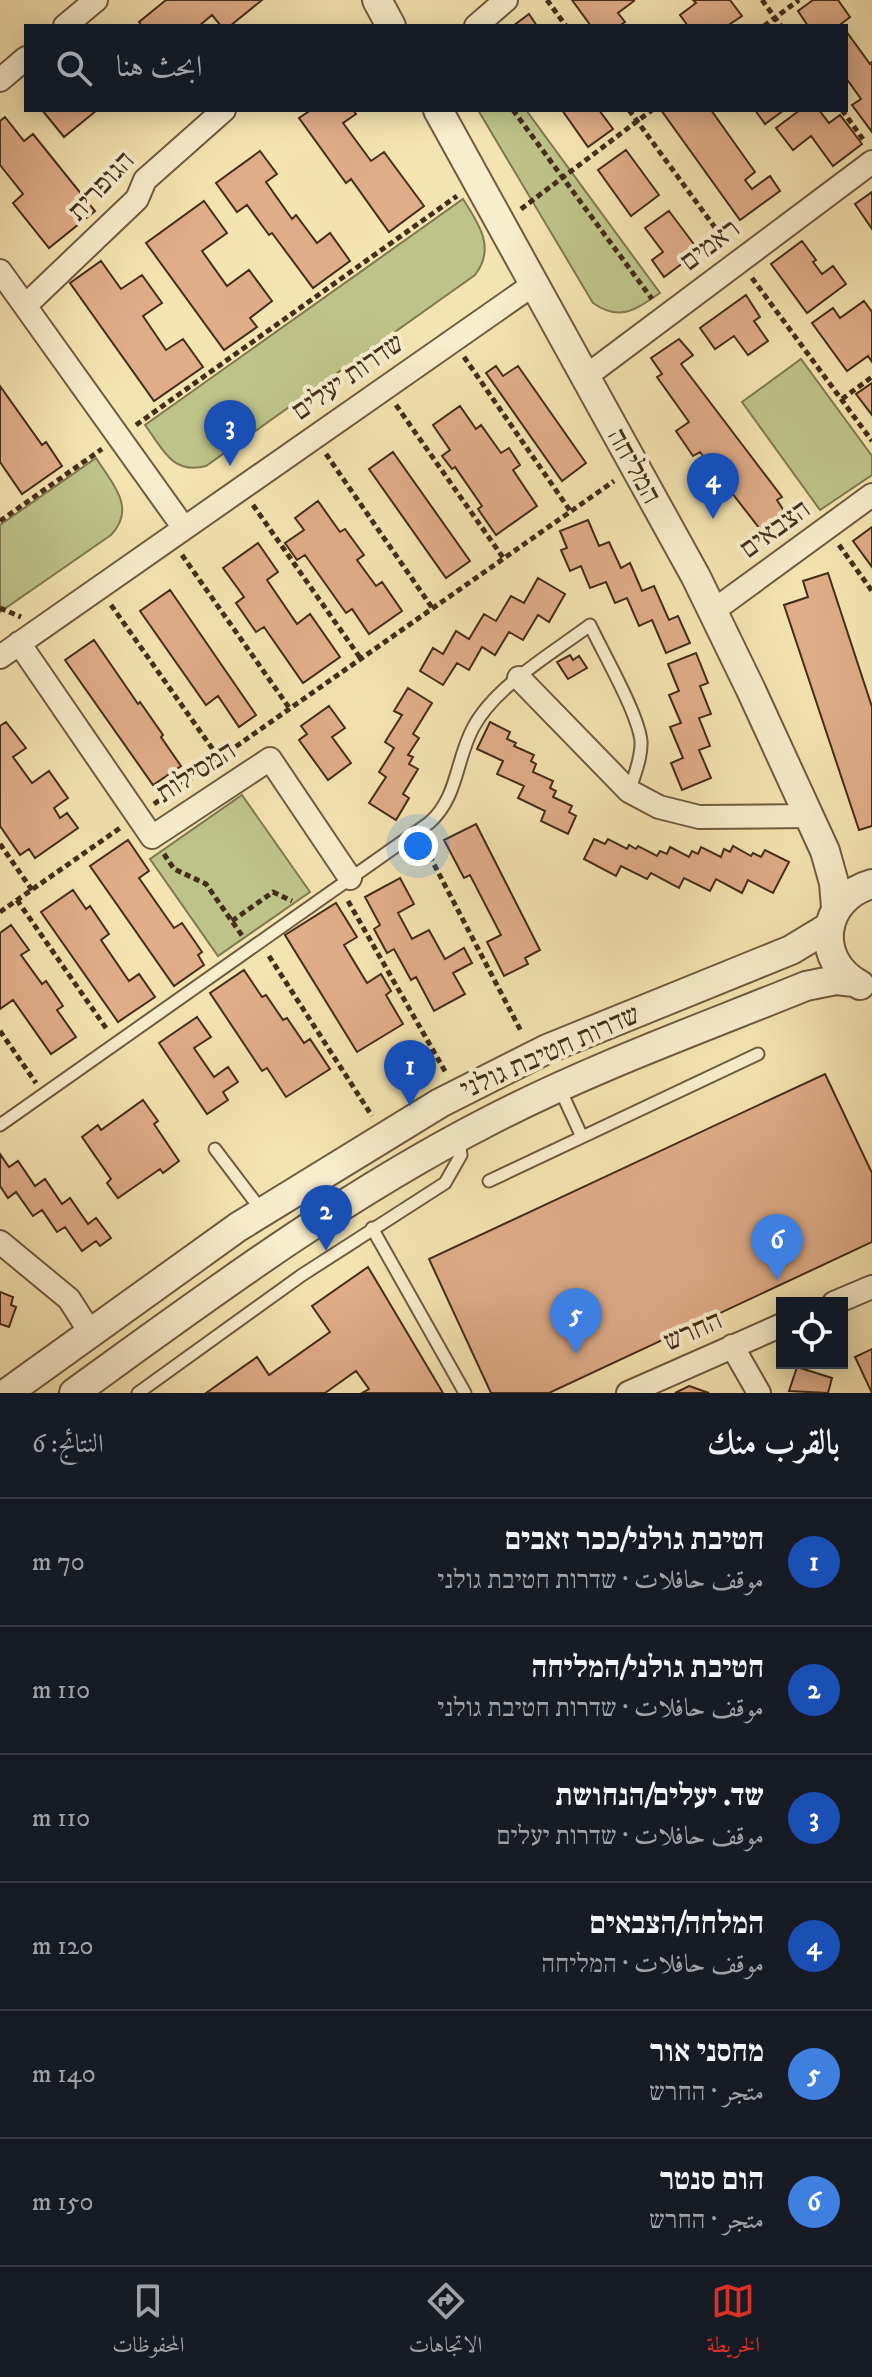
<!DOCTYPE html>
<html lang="ar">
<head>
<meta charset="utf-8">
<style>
  body { margin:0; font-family:"IM FELL DW Pica",Amiri,"Frank Ruhl Libre",serif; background:#242831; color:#f1f3f6; direction:rtl }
  .controls { position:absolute; right:24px; bottom:24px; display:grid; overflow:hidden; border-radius:0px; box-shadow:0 4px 20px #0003 }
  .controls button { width:72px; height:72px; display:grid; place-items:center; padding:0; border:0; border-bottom:2px solid #363941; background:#171b24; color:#f1f3f6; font:40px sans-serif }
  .you { position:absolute; left:418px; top:846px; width:28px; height:28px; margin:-20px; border:6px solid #fff; border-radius:50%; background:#1a73e8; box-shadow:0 0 0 12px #1a73e833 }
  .badge { display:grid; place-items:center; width:52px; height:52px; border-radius:50%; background:#d93025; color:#fff; font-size:26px; font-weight:700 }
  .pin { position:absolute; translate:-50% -66px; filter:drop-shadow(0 2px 4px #0008) }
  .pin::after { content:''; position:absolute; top:42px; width:28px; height:24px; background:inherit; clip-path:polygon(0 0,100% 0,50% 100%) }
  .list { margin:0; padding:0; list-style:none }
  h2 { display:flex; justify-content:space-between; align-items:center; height:104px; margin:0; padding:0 32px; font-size:34px }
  h2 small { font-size:26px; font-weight:400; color:#9ea1a6 }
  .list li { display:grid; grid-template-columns:52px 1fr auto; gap:24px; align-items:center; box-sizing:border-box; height:128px; padding:0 32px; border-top:2px solid #363941 }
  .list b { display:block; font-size:30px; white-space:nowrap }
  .list p { margin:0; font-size:26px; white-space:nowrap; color:#9ea1a6 }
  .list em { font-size:26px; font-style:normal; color:#9ea1a6 }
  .icon { flex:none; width:44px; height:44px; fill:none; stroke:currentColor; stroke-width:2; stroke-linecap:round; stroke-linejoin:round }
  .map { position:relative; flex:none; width:872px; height:1393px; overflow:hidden; direction:ltr }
  .search { position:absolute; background:#171b24; box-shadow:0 4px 20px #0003; left:24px; right:24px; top:24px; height:88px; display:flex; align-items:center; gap:20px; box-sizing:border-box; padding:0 28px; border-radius:0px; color:#9ea1a6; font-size:30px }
  .sheet { height:872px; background:#171b24 }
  nav { display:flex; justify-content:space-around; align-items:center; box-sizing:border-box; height:112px; border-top:2px solid #363941; background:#171b24; font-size:22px; color:#9ea1a6 }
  nav a { display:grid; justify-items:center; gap:4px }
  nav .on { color:#d93025 }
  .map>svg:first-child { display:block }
  .green { fill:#bec389; stroke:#817851; stroke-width:2 }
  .building { fill:#e0ad89; stroke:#442d19; stroke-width:2 }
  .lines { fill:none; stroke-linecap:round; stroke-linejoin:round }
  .service-casing { stroke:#705b3f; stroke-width:15 }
  .minor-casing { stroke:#705b3f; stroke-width:26 }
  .tertiary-casing { stroke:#705b3f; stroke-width:32 }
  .path { stroke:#442d19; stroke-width:5; stroke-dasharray:6 4; stroke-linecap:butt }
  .service { stroke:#f8edcc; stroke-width:11 }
  .minor { stroke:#f8edcc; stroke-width:22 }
  .tertiary { stroke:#f8edcc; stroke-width:28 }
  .labels { text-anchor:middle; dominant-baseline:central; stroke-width:8; stroke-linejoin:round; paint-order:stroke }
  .street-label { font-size:28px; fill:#442d19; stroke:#f8edcc }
</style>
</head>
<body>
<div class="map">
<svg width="872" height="1393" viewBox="0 0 872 1393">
  <rect width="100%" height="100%" fill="#f4e4b1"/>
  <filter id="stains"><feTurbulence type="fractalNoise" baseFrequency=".0025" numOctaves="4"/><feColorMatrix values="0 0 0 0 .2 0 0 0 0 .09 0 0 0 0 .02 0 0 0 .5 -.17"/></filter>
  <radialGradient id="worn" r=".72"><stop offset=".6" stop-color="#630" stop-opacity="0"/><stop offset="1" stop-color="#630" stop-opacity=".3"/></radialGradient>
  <path class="green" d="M478 110H526L660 293C635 310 620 322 593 303Z
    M463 199C479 224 496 248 475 275L206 466C172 475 163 449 145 425Z
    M801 359 872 456V475L820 510 742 402Z
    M96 458C112 483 137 508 111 535L0 612V525Z
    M242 795 310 892 218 956 150 859Z"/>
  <path class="building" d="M166 0H262L230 26H221L212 15 199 26H142L139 22Z
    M572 0H633L634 1 618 13 625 22 619 26H591Z
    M693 0H730L742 16 727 26H688L680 15 696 3Z
    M813 0H838L850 17 841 24 842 26H808L798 11Z
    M529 14 537 26H513Z
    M846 31 870 64 872 62V132L852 105 861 99 846 78Z
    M42 110H97L64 137Z
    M311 110H353L356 114 343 123 371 161 384 152 424 206 389 232 351 179 346 183 299 118Z
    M562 110H599L613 129 588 147Z
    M661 110H711L755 172 745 180 752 189 770 176 780 191 740 220Z
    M755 110H784L765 124Z
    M800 110H819L829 123 840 115 862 144 833 166 811 136 793 150 776 128Z
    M5 117 24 141 33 134 95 211 49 248 13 203 23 194 0 165V121Z
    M626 150 659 195 631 216 598 170Z
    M260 151 277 174 266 182 292 219 296 215 317 243 330 233 350 261 313 288 272 233 269 235 247 205 237 212 216 183Z
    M872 192V229L855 204Z
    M204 201 227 233 202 251 227 286 249 270 272 301 250 318 257 327 224 350 146 243Z
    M669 211 699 251 664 277 652 260 663 252 645 228Z
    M802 241 816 260 813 262 822 274 833 266 846 284 807 313 771 264Z
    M101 261 121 289 142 275 162 303 143 316 166 350 183 339 203 367 154 401 70 283Z
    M746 295 760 317 754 321 768 341 748 355 734 336 715 349 700 328Z
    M864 301 872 312V362L868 356 847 371 812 323 833 308 840 318Z
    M679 339 693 355 681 364 782 497 777 500 784 511 760 529 700 452 693 456 676 431 689 422 657 377 662 374 651 358Z
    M496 366 503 376 518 366 586 463 562 481 486 373Z
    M872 383V415L856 394Z
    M0 386 42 445 46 442 62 466 22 494 0 462Z
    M460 406 476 429 481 425 501 453 509 448 520 465 513 470 537 506 496 535 478 509 482 506 455 467 452 469 442 456 450 450 433 425Z
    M393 452 470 561 446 578 369 469Z
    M318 501 340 532 345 529 364 555 357 560 376 586 382 582 402 611 369 634 352 609 346 613 305 555 297 560 285 543 304 530 295 518Z
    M588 520 599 546 609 542 621 568 630 563 642 591 654 586 669 620 678 616 690 643 666 653 652 620 639 626 627 598 615 603 606 582 590 588 581 566 570 571 561 550 567 548 560 531Z
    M872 527V567L853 541Z
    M258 543 278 572 267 580 297 624 310 614 340 657 303 683 264 627 256 632 236 603 244 597 223 568Z
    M828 573 872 707V826L859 830 784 605 808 597 803 581Z
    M538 578 565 594 549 622 538 615 523 640 509 632 495 655 482 647 469 670 457 663 443 685 420 671 433 648 443 654 456 631 469 639 484 614 496 621 511 596 524 603Z
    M170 590 256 715 239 727 218 696 206 705 140 611Z
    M94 640 138 704 140 702 163 735 161 737 181 766 153 785 65 660Z
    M696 653 708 683 700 686 711 714 699 718 710 746 699 750 711 778 682 790 671 763 683 758 670 727 681 723 669 695 679 691 668 664Z
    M570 655 573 660 579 656 587 668 568 679 557 662Z
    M408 688 432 703 413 734 419 738 408 755 413 757 409 764 418 769 403 794 409 798 396 820 369 803 386 777 379 772 394 748 385 742 402 715 394 711Z
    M329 706 345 728 332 737 351 763 328 780 299 740 307 734 301 726Z
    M6 722 26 748 13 757 32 783 49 771 68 798 54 808 60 818 67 813 78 828 35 858 29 849 20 855 0 826V726Z
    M490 722 510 732 507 739 516 743 514 746 534 755 531 761 536 764 533 772 553 781 550 788 556 791 553 797 572 806 569 812 576 816 568 834 541 821 545 811 518 798 524 786 497 774 503 761 477 749Z
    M476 824 540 950 525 958 528 964 504 976 487 942 501 935 470 875 464 878 444 840Z
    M594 839 605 844 608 839 627 849 629 845 636 849 638 846 657 856 660 851 667 854 670 847 689 857 692 851 698 854 701 847 721 857 724 849 730 852 733 846 751 856 753 853 761 857 765 850 789 862 773 893 748 880 742 893 716 879 710 891 684 878 679 888 651 873 647 879 621 866 616 876 584 859Z
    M128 840 149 871 139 878 174 928 182 923 202 952 198 955 204 965 174 986 90 866Z
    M400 878 414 904 398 913 412 939 429 930 445 959 464 948 472 963 453 973 465 994 434 1011 416 977 411 980 394 949 387 953 374 929 380 925 365 897Z
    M73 890 86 909 90 906 109 934 101 940 129 981 139 974 155 997 118 1022 41 912Z
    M336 903 357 937 344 945 367 983 381 974 391 991 386 995 403 1024 357 1052 285 935Z
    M11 925 29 950 21 955 42 984 46 981 63 1006 57 1010 76 1037 51 1054 13 1000 0 1009V933Z
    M244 970 262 997 266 995 283 1020 287 1018 304 1043 310 1039 330 1069 286 1097 267 1068 262 1071 210 993Z
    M197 1017 211 1037 194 1048 214 1077 228 1067 238 1082 223 1092 228 1100 207 1114 159 1043Z
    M825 1074 872 1173V1242L549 1393H491L429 1259Z
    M143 1100 158 1121 154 1124 179 1161 163 1173 160 1169 118 1198 107 1183 111 1179 82 1137 98 1125 101 1130Z
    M0 1154 9 1167 18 1161 35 1186 45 1179 62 1204 70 1198 88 1224 96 1218 111 1238 100 1246 96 1241 82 1251 65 1227 57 1232 42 1210 33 1216 16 1192 8 1198 0 1186Z
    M368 1267 443 1393H362L369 1389 356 1371 325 1393H206L257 1357 269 1375 330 1332 312 1306Z
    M0 1292 13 1297 11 1305 16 1307 9 1327 0 1324Z
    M872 1349V1393L855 1357Z
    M797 1367 832 1378 828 1393 789 1391Z
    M689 1386 709 1393H675Z"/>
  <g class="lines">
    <g class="service-casing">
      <path id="service" d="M559 1087 582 1137
        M0 1125 429 823C458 798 456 759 473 728 495 686 553 653 590 625 603 653 638 713 641 741 642 758 634 775 630 790
        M215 1149 262 1211
        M489 1181 758 1054
        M372 1228 465 1393
        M138 1393 302 1275 445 1183 461 1155 459 1140"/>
    </g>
    <g class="minor-casing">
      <path id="minor" d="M65 26 96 0
        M476 26 506 0
        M0 80 26 58
        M0 271 184 528
        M25 306 137 199 145 180 224 110
        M585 377 872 162
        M713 611 872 495
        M19 643 152 837 270 759 350 878
        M0 657 534 284
        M519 678 629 791 659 807 699 817 809 816
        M0 1242 69 1299 90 1332
        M834 1303 872 1287
        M732 1346 759 1393
        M628 1393 782 1325"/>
    </g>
    <g class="tertiary-casing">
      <path id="tertiary" d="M377 0 391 26
        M438 110 696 577 751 690 825 851 834 883 836 908
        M860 985C813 960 821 898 872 884
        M7 1393 238 1227 440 1103 547 1049 791 950 829 927
        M74 1393C208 1296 341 1197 489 1121 591 1068 700 1029 806 986L836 980 854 982"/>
    </g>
    <path class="path" d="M547 0 566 26
      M762 0 781 26
      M764 26 799 0
      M513 110 652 299
      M629 110 727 244
      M842 110 865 142
      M521 209 652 110
      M752 278 872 441
      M464 357 571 512
      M842 399 872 377
      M396 405 504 559
      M136 425 457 196
      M326 454 433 609
      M253 505 361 659
      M0 521 102 449
      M839 545 872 591
      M182 555 290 709
      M111 605 219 758
      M0 608 21 617
      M154 804 614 481
      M0 844 32 890
      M425 847 522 1033
      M164 854 174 869 206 884 243 937
      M17 900 108 1031
      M348 901 446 1073
      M0 912 120 828
      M232 921 273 892 292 901
      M269 956 372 1116
      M0 1031 36 1083"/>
    <use href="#service" class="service"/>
    <use href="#minor" class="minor"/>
    <use href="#tertiary" class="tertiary"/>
  </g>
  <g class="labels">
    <g class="street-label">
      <text transform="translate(101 186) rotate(-47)">הגופרית</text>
      <text transform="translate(710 245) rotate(-37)">ראמים</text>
      <text transform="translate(348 377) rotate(-35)">שדרות יעלים</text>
      <text transform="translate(634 466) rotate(61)">המליחה</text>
      <text transform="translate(775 529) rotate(-36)">הצבאים</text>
      <text transform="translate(196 772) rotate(-33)">המסילות</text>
      <text transform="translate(550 1052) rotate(-24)">שדרות חטיבת גולני</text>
      <text transform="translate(693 1331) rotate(-24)">החרש</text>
    </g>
  </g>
  <rect width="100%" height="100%" filter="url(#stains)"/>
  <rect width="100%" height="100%" fill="url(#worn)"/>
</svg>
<div class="controls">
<button><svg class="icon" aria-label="locate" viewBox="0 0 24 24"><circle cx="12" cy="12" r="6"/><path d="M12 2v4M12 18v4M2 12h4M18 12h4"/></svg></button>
</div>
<div class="you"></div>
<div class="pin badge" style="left:410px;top:1106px;background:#1a4fb4">1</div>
<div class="pin badge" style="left:326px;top:1251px;background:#1a4fb4">2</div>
<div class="pin badge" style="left:230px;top:466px;background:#1a4fb4">3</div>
<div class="pin badge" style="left:713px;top:519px;background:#1a4fb4">4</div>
<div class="pin badge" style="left:576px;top:1354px;background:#3f7fe0">5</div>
<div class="pin badge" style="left:777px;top:1280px;background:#3f7fe0">6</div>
<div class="search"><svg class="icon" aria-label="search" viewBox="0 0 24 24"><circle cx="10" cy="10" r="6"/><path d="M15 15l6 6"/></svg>ابحث هنا</div>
</div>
<section class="sheet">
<h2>بالقرب منك<small>النتائج: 6</small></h2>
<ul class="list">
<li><span class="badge" style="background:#1a4fb4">1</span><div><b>חטיבת גולני/ככר זאבים</b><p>موقف حافلات · שדרות חטיבת גולני</p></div><em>70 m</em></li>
<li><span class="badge" style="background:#1a4fb4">2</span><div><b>חטיבת גולני/המליחה</b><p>موقف حافلات · שדרות חטיבת גולני</p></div><em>110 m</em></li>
<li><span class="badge" style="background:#1a4fb4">3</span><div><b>שד. יעלים/הנחושת</b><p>موقف حافلات · שדרות יעלים</p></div><em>110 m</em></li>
<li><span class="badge" style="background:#1a4fb4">4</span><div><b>המלחה/הצבאים</b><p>موقف حافلات · המליחה</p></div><em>120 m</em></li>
<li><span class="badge" style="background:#3f7fe0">5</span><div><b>מחסני אור</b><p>متجر · החרש</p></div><em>140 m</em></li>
<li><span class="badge" style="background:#3f7fe0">6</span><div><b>הום סנטר</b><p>متجر · החרש</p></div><em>150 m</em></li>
</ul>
</section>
<nav>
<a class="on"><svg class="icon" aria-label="map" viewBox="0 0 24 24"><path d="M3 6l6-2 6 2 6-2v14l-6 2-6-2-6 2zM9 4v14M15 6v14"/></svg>الخريطة</a>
<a><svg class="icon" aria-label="directions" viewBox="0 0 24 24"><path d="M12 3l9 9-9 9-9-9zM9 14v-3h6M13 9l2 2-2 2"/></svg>الاتجاهات</a>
<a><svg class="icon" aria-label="saved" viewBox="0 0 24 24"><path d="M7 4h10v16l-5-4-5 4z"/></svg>المحفوظات</a>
</nav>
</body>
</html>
